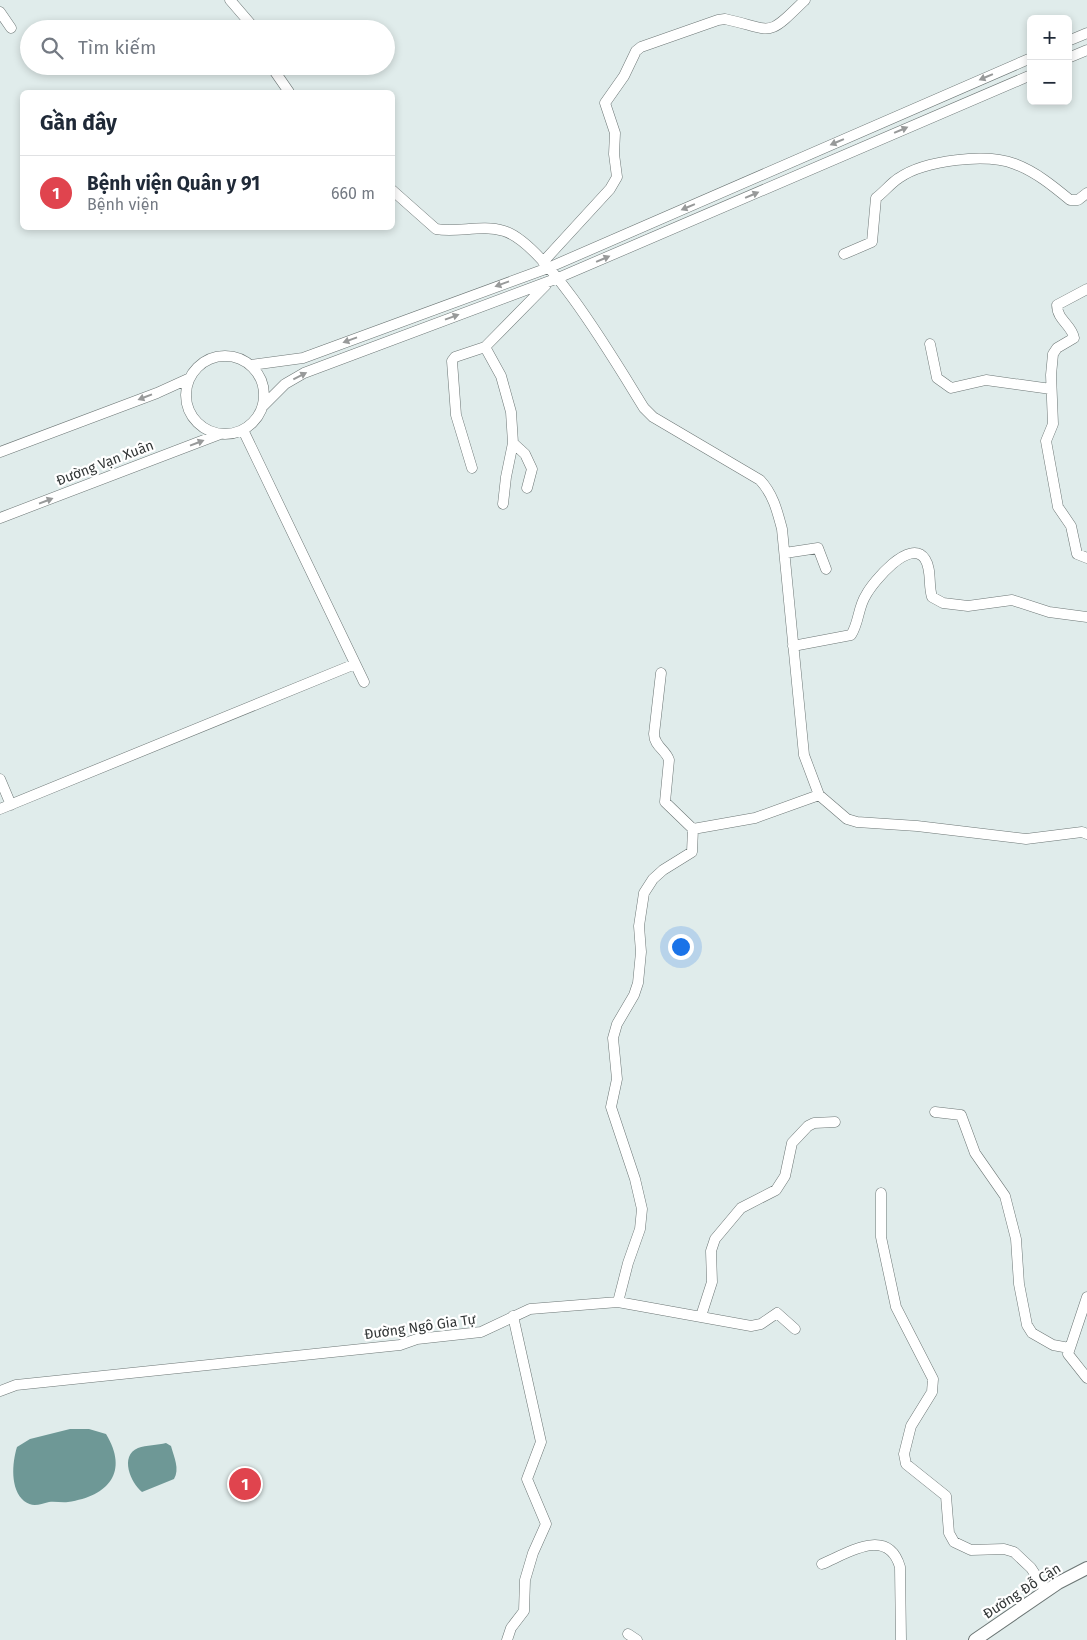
<!DOCTYPE html>
<html lang="vi">
<head>
<meta charset="utf-8">
<style>
  body { margin:0; font-family:"Fira Sans",sans-serif; background:#f6f6f7; color:#1f2937 }
  .controls { position:absolute; right:15px; top:15px; display:grid; overflow:hidden; border-radius:8px; box-shadow:0 2px 8px #0003 }
  .controls button { width:45px; height:45px; display:grid; place-items:center; padding:0; border:0; border-bottom:1px solid #e0e1e3; background:#fff; color:#1f2937; font:25px sans-serif }
  .you { position:absolute; left:680px; top:946px; width:18px; height:18px; margin:-12px; border:4px solid #fff; border-radius:50%; background:#1a73e8; box-shadow:0 0 0 8px #1a73e833 }
  .badge { display:grid; place-items:center; width:32px; height:32px; border-radius:50%; background:#38817f; color:#fff; font-size:16px; font-weight:700 }
  .pin { position:absolute; translate:-50% -50%; border:2px solid #fff; box-shadow:0 1px 5px #0006 }
  .list { margin:0; padding:0; list-style:none }
  h2 { display:flex; justify-content:space-between; align-items:center; height:65px; margin:0; padding:0 20px; font-size:21px }
  h2 small { font-size:16px; font-weight:400; color:#747a83 }
  .list li { display:grid; grid-template-columns:32px 1fr auto; gap:15px; align-items:center; box-sizing:border-box; height:75px; padding:0 20px; border-top:1px solid #e0e1e3 }
  .list b { display:block; font-size:19px; white-space:nowrap }
  .list p { margin:0; font-size:16px; white-space:nowrap; color:#747a83 }
  .list em { font-size:16px; font-style:normal; color:#747a83 }
  .icon { flex:none; width:28px; height:28px; fill:none; stroke:currentColor; stroke-width:2; stroke-linecap:round; stroke-linejoin:round }
  .map { position:relative; flex:none; width:1087px; height:1640px; overflow:hidden }
  .search { position:absolute; background:#fff; box-shadow:0 2px 8px #0003; left:20px; top:20px; width:375px; height:55px; display:flex; align-items:center; gap:12px; box-sizing:border-box; padding:0 18px; border-radius:28px; color:#747a83; font-size:19px }
  .panel { position:absolute; background:#fff; box-shadow:0 2px 8px #0003; left:20px; top:90px; width:375px; height:140px; border-radius:8px }
  .map>svg:first-child { display:block }
  .water { fill:#6e9896 }
  .lines { fill:none; stroke-linecap:round; stroke-linejoin:round }
  .minor-casing { stroke:#6c7675; stroke-width:11 }
  .major-casing { stroke:#6c7675; stroke-width:14 }
  .minor { stroke:#fff; stroke-width:10 }
  .major { stroke:#fff; stroke-width:12 }
  .oneway { fill:#989a9a }
  .labels { text-anchor:middle; dominant-baseline:central; stroke-width:4.5; stroke-linejoin:round; paint-order:stroke }
  .street-label { font-size:14px; fill:#323636; stroke:#fff }
</style>
</head>
<body>
<div class="map">
<svg width="1087" height="1640" viewBox="0 0 1087 1640">
  <rect width="100%" height="100%" fill="#e0eceb"/>
  <path class="water" d="M70 1429H89L106 1434C129 1472 109 1496 68 1502 62 1503 55 1501 49 1502 40 1504 33 1508 24 1501 10 1489 12 1463 17 1447L30 1439Z
    M166 1443 171 1446C174 1457 180 1469 174 1479L142 1492C131 1483 119 1456 138 1448 146 1445 158 1445 166 1443Z"/>
  <g class="lines">
    <g class="minor-casing">
      <path id="minor" d="M230 0 255 29
        M0 12 11 28
        M1068 41 1087 33
        M1068 58 1087 50
        M271 66 289 92
        M392 190 436 229C458 233 482 224 504 231 547 244 619 368 644 408L653 417 760 480C773 494 777 510 782 529L804 755 819 795 847 819 857 822 917 826 1026 839 1082 832 1087 834
        M844 254 872 242 876 198C884 192 891 183 899 178 925 160 986 153 1015 164 1036 172 1053 186 1070 200H1078L1087 193
        M543 262 610 189 617 177 614 154 615 133 605 103 624 76 636 51 641 47 718 20 725 19C775 30 765 39 805 0
        M1087 289 1057 305C1057 320 1072 325 1074 338L1057 348 1053 354 1051 375 1053 424 1046 441 1058 507 1071 526 1077 554 1087 558
        M930 344 937 378 951 388 986 380 1051 389
        M485 347 501 376 511 412 513 443 506 477 503 504
        M186 395a39 39 0 1 1 78 0a39 39 0 1 1-78 0Z
        M251 365 303 358 548 268 1031 58
        M263 406 285 384 304 373 558 278 1031 75
        M243 430 364 682
        M513 443 525 454 532 469 527 488
        M0 452 157 393 190 378
        M472 468 456 415 452 361 455 357 485 347 546 285
        M0 518 220 434
        M785 553 818 548 826 569
        M793 646 851 635C859 623 858 607 866 595 873 582 910 537 925 559 932 570 928 585 932 597L943 603 968 606 1012 600 1049 612 1087 617
        M661 673 654 734C654 746 666 750 669 760L665 802 693 829
        M0 779 11 805
        M0 809 355 664
        M935 1112 961 1115 975 1153 1005 1196 1016 1239 1019 1284 1027 1325 1032 1333 1053 1345 1069 1348
        M881 1193V1237L896 1307 933 1379 932 1392 911 1426 904 1454 906 1464 946 1496 949 1533 954 1542 971 1550 1004 1549 1014 1552 1031 1568 1046 1591
        M1087 1297 1068 1354 1087 1378
        M618 1302 751 1326 761 1324 777 1313 795 1329
        M701 1316 712 1282 711 1251 715 1239 741 1208 776 1190 785 1176 792 1143 808 1126 814 1123 835 1122
        M0 1391 16 1385 400 1345 417 1339 481 1332 530 1309 618 1302 628 1263 640 1229 642 1209 635 1179 611 1107 617 1079 613 1038 617 1024 634 995 638 983 641 952 639 926 644 893 653 879 663 870 692 852 693 829 755 818 819 795
        M822 1564C848 1553 888 1526 900 1567L901 1640
        M628 1634 637 1640
        M507 1640 511 1628 524 1611 525 1580 533 1553 546 1524 527 1479 541 1442 513 1316"/>
    </g>
    <g class="major-casing">
      <path id="major" d="M975 1640 1058 1583 1087 1568"/>
    </g>
    <use href="#minor" class="minor"/>
    <use href="#major" class="major"/>
  </g>
  <defs><path id="oneway-solid" d="M-6-.8H1V-3.2L6.5 0L1 3.2V.8H-6Z" transform="scale(1.25)"/></defs>
  <g class="oneway">
    <use href="#oneway-solid" transform="translate(986 77) rotate(157)"/>
    <use href="#oneway-solid" transform="translate(901 130) rotate(-23)"/>
    <use href="#oneway-solid" transform="translate(837 142) rotate(157)"/>
    <use href="#oneway-solid" transform="translate(752 195) rotate(-23)"/>
    <use href="#oneway-solid" transform="translate(688 207) rotate(157)"/>
    <use href="#oneway-solid" transform="translate(603 259) rotate(-23)"/>
    <use href="#oneway-solid" transform="translate(502 284) rotate(160)"/>
    <use href="#oneway-solid" transform="translate(452 317) rotate(-20)"/>
    <use href="#oneway-solid" transform="translate(350 340) rotate(160)"/>
    <use href="#oneway-solid" transform="translate(300 376) rotate(-27)"/>
    <use href="#oneway-solid" transform="translate(145 397) rotate(159)"/>
    <use href="#oneway-solid" transform="translate(197 443) rotate(-21)"/>
    <use href="#oneway-solid" transform="translate(46 501) rotate(-21)"/>
  </g>
  <g class="labels">
    <g class="street-label">
      <text transform="translate(105 463) rotate(-21)">Đường Vạn Xuân</text>
      <text transform="translate(420 1327) rotate(-8)">Đường Ngô Gia Tự</text>
      <text transform="translate(1022 1591) rotate(-33)">Đường Đỗ Cận</text>
    </g>
  </g>
</svg>
<div class="controls">
<button>+</button>
<button>−</button>
</div>
<div class="you"></div>
<div class="pin badge" style="left:245px;top:1484px;background:#e0444e">1</div>
<div class="search"><svg class="icon" aria-label="search" viewBox="0 0 24 24"><circle cx="10" cy="10" r="6"/><path d="M15 15l6 6"/></svg>Tìm kiếm</div>
<section class="panel">
<h2>Gần đây<small></small></h2>
<ul class="list">
<li><span class="badge" style="background:#e0444e">1</span><div><b>Bệnh viện Quân y 91</b><p>Bệnh viện</p></div><em>660 m</em></li>
</ul>
</section>
</div>
</body>
</html>
